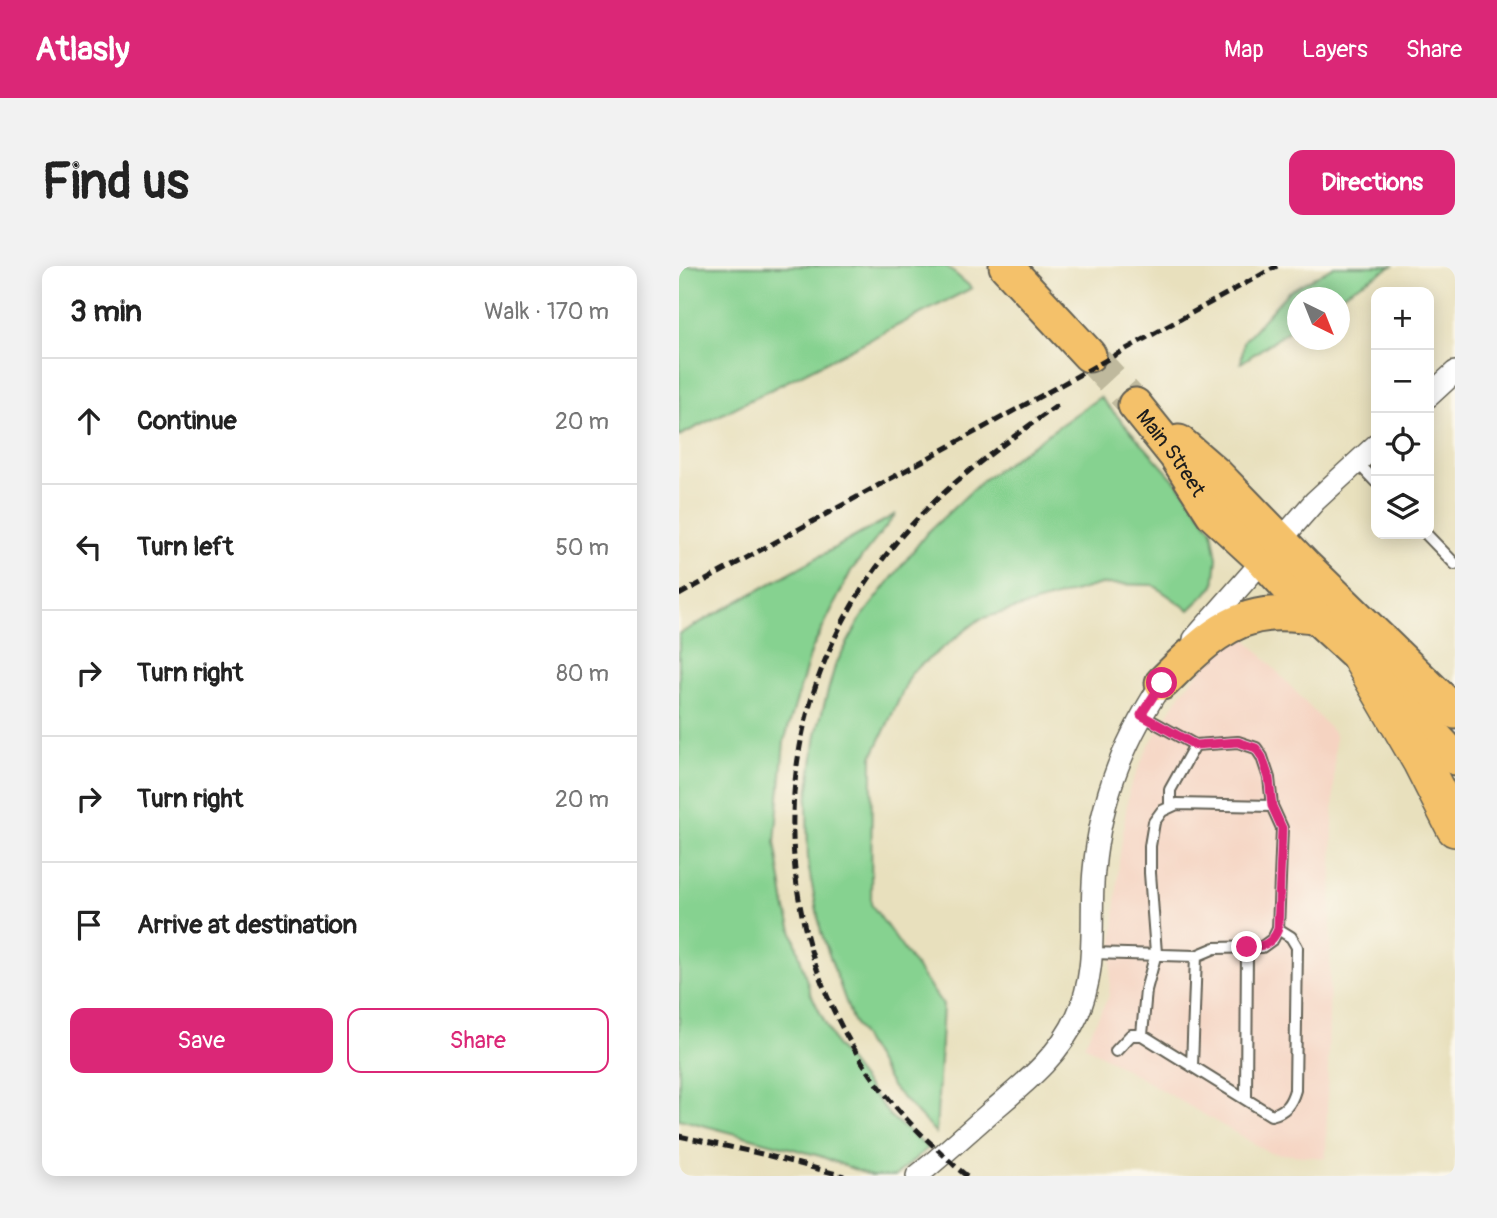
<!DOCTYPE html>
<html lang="en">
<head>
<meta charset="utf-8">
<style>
  body { margin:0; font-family:Pangolin,sans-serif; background:#f2f2f2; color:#222 }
  .controls { position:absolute; right:21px; top:21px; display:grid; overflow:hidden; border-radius:14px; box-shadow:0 4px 18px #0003 }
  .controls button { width:63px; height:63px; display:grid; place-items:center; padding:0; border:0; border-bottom:2px solid #e0e0e0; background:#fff; color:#222; font:35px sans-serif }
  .compass { position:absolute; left:608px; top:21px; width:63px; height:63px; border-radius:50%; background:#fff; box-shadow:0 4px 18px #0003; rotate:137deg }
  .stop { position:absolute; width:21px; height:21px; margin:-16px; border:5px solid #db2777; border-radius:50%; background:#fff }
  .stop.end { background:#db2777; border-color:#fff; box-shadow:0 2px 7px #0008 }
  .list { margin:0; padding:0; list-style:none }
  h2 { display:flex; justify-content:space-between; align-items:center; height:91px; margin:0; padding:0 28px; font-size:30px }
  h2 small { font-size:23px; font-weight:400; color:#767676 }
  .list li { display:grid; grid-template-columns:46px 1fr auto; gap:21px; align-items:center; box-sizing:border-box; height:126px; padding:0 28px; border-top:2px solid #e0e0e0 }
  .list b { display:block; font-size:26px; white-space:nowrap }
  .list em { font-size:23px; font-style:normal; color:#767676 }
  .actions { display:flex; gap:14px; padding:21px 28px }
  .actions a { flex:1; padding:16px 0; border:2px solid #db2777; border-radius:14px; text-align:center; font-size:24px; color:#db2777 }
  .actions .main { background:#db2777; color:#fff }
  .icon { flex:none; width:38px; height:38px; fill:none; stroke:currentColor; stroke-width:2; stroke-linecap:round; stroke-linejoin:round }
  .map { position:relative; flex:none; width:776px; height:910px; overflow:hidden; border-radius:14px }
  header { display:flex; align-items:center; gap:42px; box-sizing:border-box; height:98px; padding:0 35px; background:#db2777; color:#fff }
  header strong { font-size:33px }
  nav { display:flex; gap:38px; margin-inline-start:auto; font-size:24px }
  .intro { display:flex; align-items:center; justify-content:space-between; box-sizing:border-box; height:168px; padding:0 42px }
  h1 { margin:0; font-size:49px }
  .button { padding:18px 32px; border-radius:14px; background:#db2777; color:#fff; font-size:24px; font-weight:700 }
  main { display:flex; gap:42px; padding:0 42px }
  aside { flex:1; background:#fff; border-radius:14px; box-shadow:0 4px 18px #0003 }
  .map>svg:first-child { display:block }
  .built { fill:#f5d3c1 }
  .green { fill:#86d290; stroke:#517756; stroke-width:2 }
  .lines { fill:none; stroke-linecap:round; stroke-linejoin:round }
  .primary-tunnel { stroke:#bfb99d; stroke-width:33; stroke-dasharray:33 17; stroke-linecap:butt }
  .service-casing { stroke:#636154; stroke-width:14 }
  .minor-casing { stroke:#636154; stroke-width:24 }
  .primary-casing { stroke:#636154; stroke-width:37 }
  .motorway-casing { stroke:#636154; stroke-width:40 }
  .service { stroke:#fff; stroke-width:10 }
  .minor { stroke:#fff; stroke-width:21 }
  .primary { stroke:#f4c16a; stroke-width:33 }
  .motorway { stroke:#f4c16a; stroke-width:37 }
  .rail { stroke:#1c1c1c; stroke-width:5; stroke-dasharray:10 5; stroke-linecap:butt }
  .route { stroke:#db2777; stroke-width:9 }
  .labels { text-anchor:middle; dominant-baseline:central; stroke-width:5; stroke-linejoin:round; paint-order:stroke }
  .street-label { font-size:21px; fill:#1c1c1c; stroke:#fbf7ec }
</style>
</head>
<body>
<header>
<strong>Atlasly</strong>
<nav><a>Map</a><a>Layers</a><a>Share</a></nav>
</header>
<div class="intro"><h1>Find us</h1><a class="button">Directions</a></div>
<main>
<aside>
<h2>3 min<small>Walk · 170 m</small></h2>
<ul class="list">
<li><svg class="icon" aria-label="ahead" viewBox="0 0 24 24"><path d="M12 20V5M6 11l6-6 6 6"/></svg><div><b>Continue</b></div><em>20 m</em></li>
<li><svg class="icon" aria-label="left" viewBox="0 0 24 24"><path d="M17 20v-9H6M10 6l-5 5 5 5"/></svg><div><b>Turn left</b></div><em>50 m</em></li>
<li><svg class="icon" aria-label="right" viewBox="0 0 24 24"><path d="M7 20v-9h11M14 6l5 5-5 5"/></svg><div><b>Turn right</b></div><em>80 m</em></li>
<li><svg class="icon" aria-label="right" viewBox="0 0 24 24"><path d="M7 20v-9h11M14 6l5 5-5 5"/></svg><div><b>Turn right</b></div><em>20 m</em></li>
<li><svg class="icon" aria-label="arrive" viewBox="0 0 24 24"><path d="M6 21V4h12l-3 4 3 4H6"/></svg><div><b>Arrive at destination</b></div></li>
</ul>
<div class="actions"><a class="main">Save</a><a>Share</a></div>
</aside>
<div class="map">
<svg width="776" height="910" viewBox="0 0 776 910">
  <rect width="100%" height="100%" fill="#fbf7ec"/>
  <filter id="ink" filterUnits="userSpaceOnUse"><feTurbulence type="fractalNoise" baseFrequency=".0143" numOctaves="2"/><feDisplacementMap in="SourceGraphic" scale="14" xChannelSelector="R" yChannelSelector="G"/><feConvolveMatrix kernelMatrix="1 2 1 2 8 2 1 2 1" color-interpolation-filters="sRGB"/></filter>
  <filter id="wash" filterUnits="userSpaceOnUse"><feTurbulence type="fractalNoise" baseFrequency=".00686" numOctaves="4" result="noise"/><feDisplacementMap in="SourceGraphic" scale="28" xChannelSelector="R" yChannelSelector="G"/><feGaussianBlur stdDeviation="1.57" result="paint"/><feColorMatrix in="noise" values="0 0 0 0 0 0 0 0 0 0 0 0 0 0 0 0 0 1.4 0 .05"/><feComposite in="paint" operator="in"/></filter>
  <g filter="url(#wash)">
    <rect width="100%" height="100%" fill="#e8e0bd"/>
    <path class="built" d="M564 369 656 468 647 892 591 887 405 779 430 730 440 595 450 524 469 481 502 427 543 380Z"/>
    <path class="green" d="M0 0H267L293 22 0 170Z
      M655 0H713L658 31 618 32V59L562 97 565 75 609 26Z
      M421 131 508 228 533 264 538 292 535 320 510 344 474 319 422 318 301 353 233 406 193 491 192 638 264 739 257 867 214 822 173 753 142 666 129 598 128 536 137 468 156 400 182 352 248 267 304 214Z
      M217 248 172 305 133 383 105 476 96 576 106 640 131 726 157 779 211 850 249 882 216 910H192L141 890 0 853V368Z"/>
  </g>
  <g filter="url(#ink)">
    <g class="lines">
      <path class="primary-tunnel" d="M410 89 456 139"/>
      <g class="service-casing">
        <path id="service" d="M678 196 697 216
          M747 268 776 298
          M491 540V524L516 479
          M413 687 517 690 536 682 583 681 594 673 599 663 603 562 593 540 590 512 583 491 577 482 559 476 516 479 462 449
          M463 769 467 724 477 687 471 607V580L475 556 483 545 498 538 593 540
          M437 785 452 769H463L592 849C606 846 612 838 616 824L618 681 612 671 599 663
          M513 800 517 690
          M567 833 568 681"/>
      </g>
      <g class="minor-casing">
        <path id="minor" d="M750 130 776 106
          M515 373 636 235 697 179
          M238 910C264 889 289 866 314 844 347 816 380 790 398 750 420 702 410 654 415 604 422 528 447 470 489 408"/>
      </g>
      <g class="primary-casing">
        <g id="primary">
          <path d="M327 0 410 89"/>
          <path id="s1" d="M456 139 497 190 534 248 584 294 636 350 682 392 776 492"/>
          <path d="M500 176 537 208 627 301 776 446"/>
          <path d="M483 417C515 386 546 351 592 348 607 347 622 349 636 350"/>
        </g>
      </g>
      <g class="motorway-casing">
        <path id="motorway" d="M682 392 742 495 776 562"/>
      </g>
      <use href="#service" class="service"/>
      <use href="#minor" class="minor"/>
      <use href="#primary" class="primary"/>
      <use href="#motorway" class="motorway"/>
      <path class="rail" d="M0 329 598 0
        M0 870 83 888 165 910
        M288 910C277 902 267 891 257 882 89 732 67 476 201 297 250 230 315 184 382 137"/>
    </g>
  </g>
  <g class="lines" filter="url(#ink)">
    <path class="route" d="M483 417 462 449 516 479 559 476 577 482 583 491 590 512 593 540 603 562 599 663C593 679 582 681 568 681"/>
  </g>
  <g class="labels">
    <g class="street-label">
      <text stroke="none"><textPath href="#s1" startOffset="60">Main Street</textPath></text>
    </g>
  </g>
</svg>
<div class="controls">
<button>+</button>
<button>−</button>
<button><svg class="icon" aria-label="locate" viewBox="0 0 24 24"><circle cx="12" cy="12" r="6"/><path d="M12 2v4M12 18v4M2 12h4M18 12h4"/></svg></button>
<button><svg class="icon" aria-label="layers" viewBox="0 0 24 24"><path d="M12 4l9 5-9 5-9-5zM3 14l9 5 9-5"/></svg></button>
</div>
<svg class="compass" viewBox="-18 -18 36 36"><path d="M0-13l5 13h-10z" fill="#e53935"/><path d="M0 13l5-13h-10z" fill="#767676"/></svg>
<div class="stop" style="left:483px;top:417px"></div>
<div class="stop end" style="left:568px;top:681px"></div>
</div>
</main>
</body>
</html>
